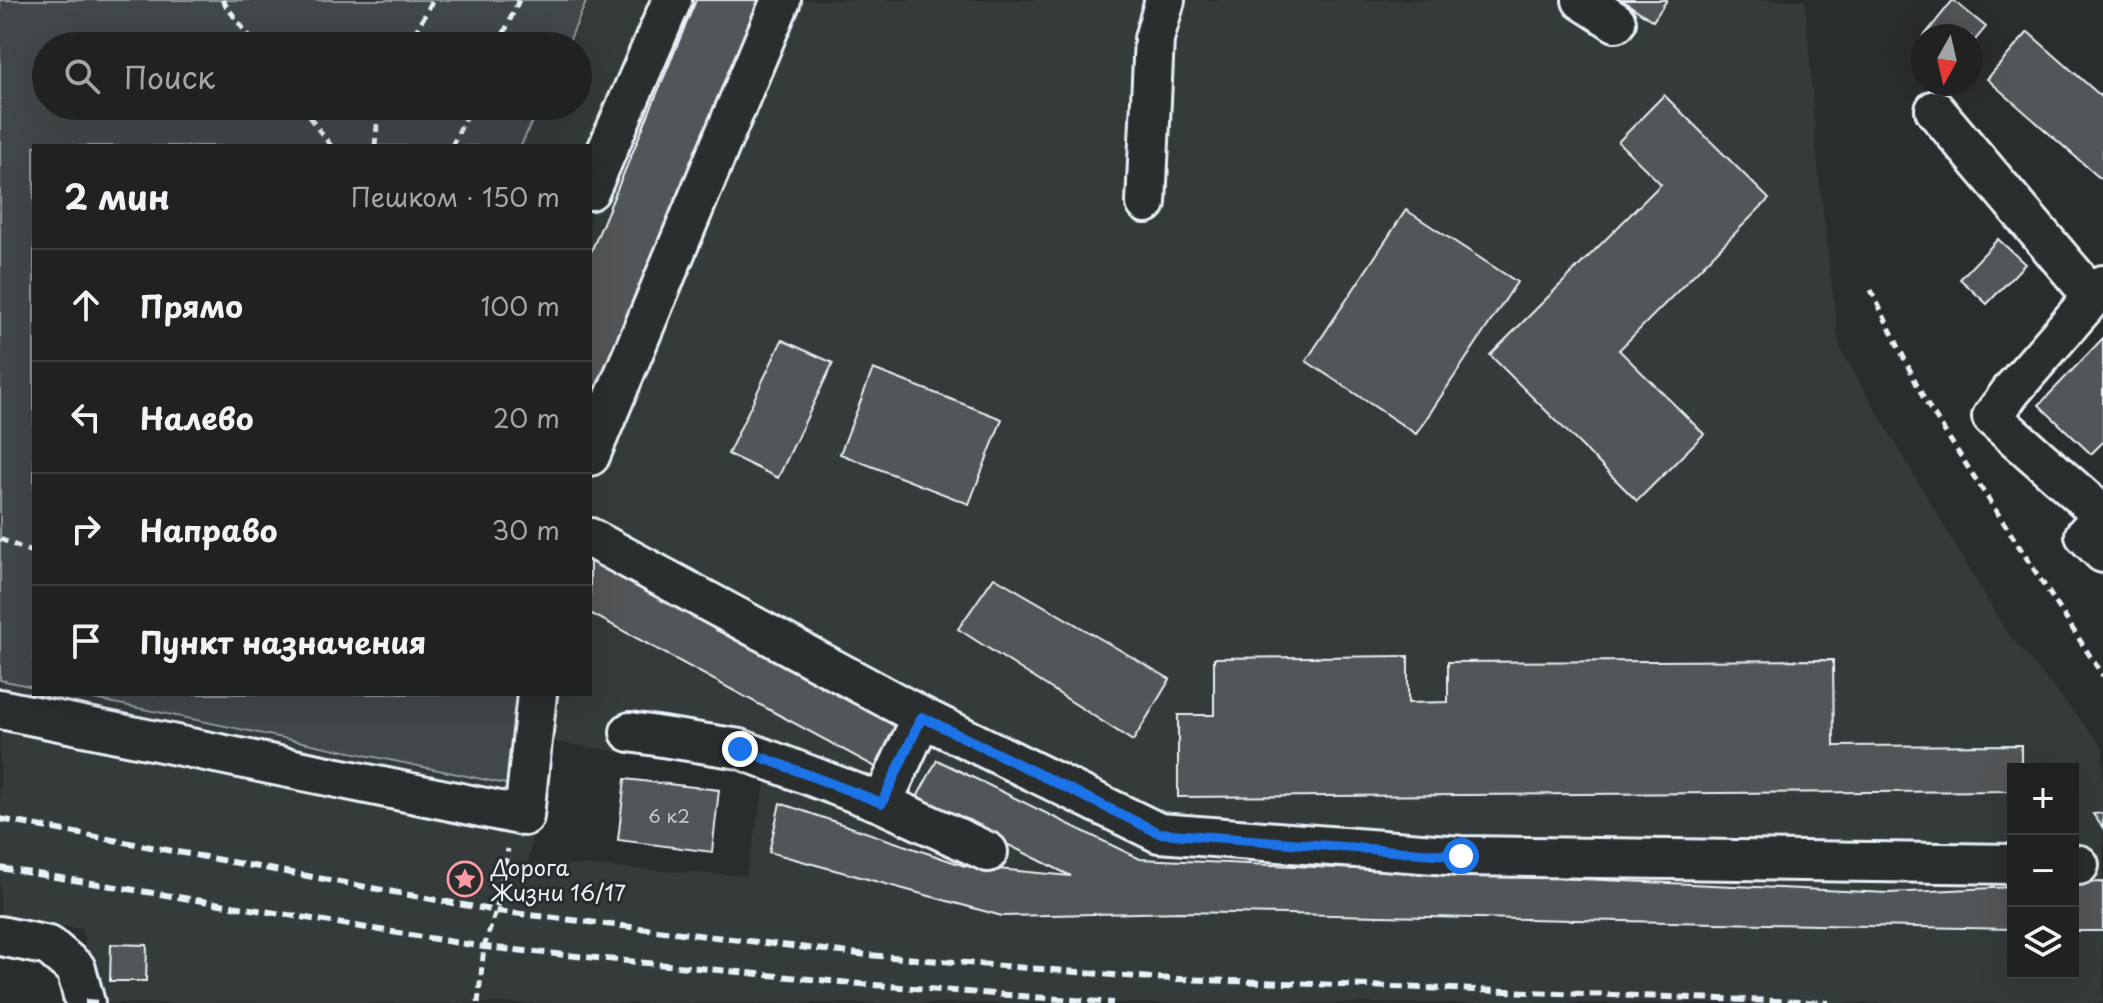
<!DOCTYPE html>
<html lang="ru">
<head>
<meta charset="utf-8">
<style>
  body { margin:0; font-family:"Playpen Sans",sans-serif; background:#282a2a; color:#f1f3f6 }
  .controls { position:absolute; right:24px; bottom:24px; display:grid; overflow:hidden; border-radius:0px; box-shadow:0 8px 32px #0002 }
  .controls button { width:72px; height:72px; display:grid; place-items:center; padding:0; border:0; border-bottom:2px solid #3d3f40; background:#202222; color:#f1f3f6; font:40px sans-serif }
  .compass { position:absolute; left:1911px; top:24px; width:72px; height:72px; border-radius:50%; background:#202222; box-shadow:0 8px 32px #0002; rotate:188deg }
  .stop { position:absolute; width:24px; height:24px; margin:-18px; border:6px solid #1a73e8; border-radius:50%; background:#fff }
  .stop.end { background:#1a73e8; border-color:#fff; box-shadow:0 2px 8px #0008 }
  .list { margin:0; padding:0; list-style:none }
  h2 { display:flex; justify-content:space-between; align-items:center; height:104px; margin:0; padding:0 32px; font-size:34px }
  h2 small { font-size:26px; font-weight:400; color:#a2a4a5 }
  .list li { display:grid; grid-template-columns:52px 1fr auto; gap:24px; align-items:center; box-sizing:border-box; height:112px; padding:0 32px; border-top:2px solid #3d3f40 }
  .list b { display:block; font-size:30px; white-space:nowrap }
  .list em { font-size:26px; font-style:normal; color:#a2a4a5 }
  .icon { flex:none; width:44px; height:44px; fill:none; stroke:currentColor; stroke-width:2; stroke-linecap:round; stroke-linejoin:round }
  .map { position:relative; flex:none; width:2103px; height:1003px; overflow:hidden }
  .search { position:absolute; background:#202222; box-shadow:0 8px 32px #0002; left:32px; top:32px; width:560px; height:88px; display:flex; align-items:center; gap:20px; box-sizing:border-box; padding:0 28px; border-radius:44px; color:#a2a4a5; font-size:30px }
  .panel { position:absolute; background:#202222; box-shadow:0 8px 32px #0002; left:32px; top:144px; width:560px; height:552px; border-radius:0px }
  .map>svg:first-child { display:block }
  .built { fill:#363a3b; fill-rule:evenodd }
  .green { fill:#424648; stroke:#959ca0; stroke-width:2 }
  .building { fill:#535759; stroke:#e8f1f8; stroke-width:2 }
  .lines { fill:none; stroke-linecap:round; stroke-linejoin:round }
  .minor-casing { stroke:#e8f1f8; stroke-width:44 }
  .path { stroke:#e8f1f8; stroke-width:5; stroke-dasharray:8 6; stroke-linecap:butt }
  .minor { stroke:#2a2d2e; stroke-width:38 }
  .rail { stroke:#e8f1f8; stroke-width:6; stroke-dasharray:12 6; stroke-linecap:butt }
  .route { stroke:#1a73e8; stroke-width:10 }
  .labels { text-anchor:middle; dominant-baseline:central; stroke-width:6; stroke-linejoin:round; paint-order:stroke }
  .number-label { font-size:18px; fill:#c3cad0 }
  .poi-label { font-size:22px; fill:#e8f1f8; stroke:#2a2d2e; text-anchor:start }
</style>
</head>
<body>
<div class="map">
<svg width="2103" height="1003" viewBox="0 0 2103 1003">
  <rect width="100%" height="100%" fill="#2a2d2e"/>
  <filter id="ink" filterUnits="userSpaceOnUse"><feTurbulence type="fractalNoise" baseFrequency=".0125" numOctaves="2"/><feDisplacementMap in="SourceGraphic" scale="16" xChannelSelector="R" yChannelSelector="G"/><feConvolveMatrix kernelMatrix="1 2 1 2 8 2 1 2 1" color-interpolation-filters="sRGB"/></filter>
  <g filter="url(#ink)">
    <path class="built" d="M589 0H1805L1817 159 1839 347 2005 630 2103 747V1003H97L82 929 0 918V680L34 688V694H65L515 788 520 694H590V146H522L541 106H578V46H568ZM550 741 767 775 746 876 528 862ZM2013 769H2073V973H2013Z"/>
    <path class="green" d="M0 0H587L567 46H46V106H539L521 146H34V687L0 680Z
      M70 694H518L515 786Z"/>
    <path class="building" d="M696 0H762L590 402V254Z
      M1622 0H1667L1653 21Z
      M1953 0 1986 27 1971 45V36H1924Z
      M2028 32 2103 98V181L1987 79Z
      M1664 95 1769 199 1619 350 1704 434 1637 501 1490 355 1661 184 1618 142Z
      M1406 210 1517 282 1416 434 1306 361Z
      M1998 239 2025 264 1987 304 1960 279Z
      M2103 338V442L2091 454 2039 405Z
      M782 340 833 363 778 478 728 454Z
      M873 369 1002 419 969 504 840 454Z
      M590 549 906 720 879 769 590 613Z
      M994 577 1170 679 1133 741 958 629Z
      M1408 656V703L1448 702V662L1833 660 1834 746 2021 745V769H2013V791L1178 797V715H1214V658Z
      M937 760 1140 859 1888 893 2013 887V929L1182 912 1002 916 769 852 780 803 965 866 1071 876 916 799Z
      M625 779 719 790 712 852 618 840Z
      M2103 813V828L2093 814Z
      M2103 882V931H2073V883Z
      M111 944 147 945 146 981H110Z"/>
    <g class="lines">
      <g class="minor-casing">
        <path id="minor" d="M1582 0 1616 22
          M1935 110 2093 297
          M590 190 672 0
          M1146 203 1154 39 1165 0
          M2103 285 2012 390 1992 417 2103 515
          M590 456 781 0
          M2103 515 2085 535 2103 553
          M590 538 922 717 1159 833 1461 856 2013 864
          M0 709 524 816 537 694
          M630 732 740 749 882 803 988 852
          M882 803 922 717
          M2073 865H2079
          M0 936 49 946 76 969 85 1003"/>
      </g>
      <path class="path" d="M222 0 256 46
        M408 46 433 0
        M498 46 519 0
        M301 106 331 146
        M375 146 379 106
        M452 146 471 106
        M1871 290 1925 401 2103 676
        M0 539 34 553
        M478 1003 484 947 496 911 508 849"/>
      <use href="#minor" class="minor"/>
      <path class="rail" d="M0 819 496 911 867 955 1151 978 1829 1003
        M0 868 484 947 861 984 1113 1003
        M85 1002 100 1003"/>
    </g>
  </g>
  <g class="lines" filter="url(#ink)">
    <path class="route" d="M740 749 882 803 922 717 1159 833 1461 856"/>
  </g>
  <defs>
    <g id="sight-ring" transform="scale(1.8)"><circle r="9.5" fill="#2a2d2e" stroke="#ff9aa2" stroke-width="1.5"/><path d="M0-6L1.8-2.2L6-1.7L2.9 1.2L3.7 5.4L0 3.3L-3.7 5.4L-2.9 1.2L-6-1.7L-1.8-2.2Z" fill="#ff9aa2"/></g>
  </defs>
  <g fill-rule="evenodd">
    <use href="#sight-ring" x="465" y="879"/>
  </g>
  <g class="labels">
    <g class="number-label">
      <text x="669" y="815">6 к2</text>
    </g>
    <g class="poi-label">
      <text x="491" y="866">Дорога<tspan x="491" dy="25">Жизни 16/17</tspan></text>
    </g>
  </g>
</svg>
<div class="controls">
<button>+</button>
<button>−</button>
<button><svg class="icon" aria-label="layers" viewBox="0 0 24 24"><path d="M12 4l9 5-9 5-9-5zM3 14l9 5 9-5"/></svg></button>
</div>
<svg class="compass" viewBox="-18 -18 36 36"><path d="M0-13l5 13h-10z" fill="#e53935"/><path d="M0 13l5-13h-10z" fill="#a2a4a5"/></svg>
<div class="stop" style="left:1461px;top:856px"></div>
<div class="stop end" style="left:740px;top:749px"></div>
<div class="search"><svg class="icon" aria-label="search" viewBox="0 0 24 24"><circle cx="10" cy="10" r="6"/><path d="M15 15l6 6"/></svg>Поиск</div>
<section class="panel">
<h2>2 мин<small>Пешком · 150 m</small></h2>
<ul class="list">
<li><svg class="icon" aria-label="ahead" viewBox="0 0 24 24"><path d="M12 20V5M6 11l6-6 6 6"/></svg><div><b>Прямо</b></div><em>100 m</em></li>
<li><svg class="icon" aria-label="left" viewBox="0 0 24 24"><path d="M17 20v-9H6M10 6l-5 5 5 5"/></svg><div><b>Налево</b></div><em>20 m</em></li>
<li><svg class="icon" aria-label="right" viewBox="0 0 24 24"><path d="M7 20v-9h11M14 6l5 5-5 5"/></svg><div><b>Направо</b></div><em>30 m</em></li>
<li><svg class="icon" aria-label="arrive" viewBox="0 0 24 24"><path d="M6 21V4h12l-3 4 3 4H6"/></svg><div><b>Пункт назначения</b></div></li>
</ul>
</section>
</div>
</body>
</html>
